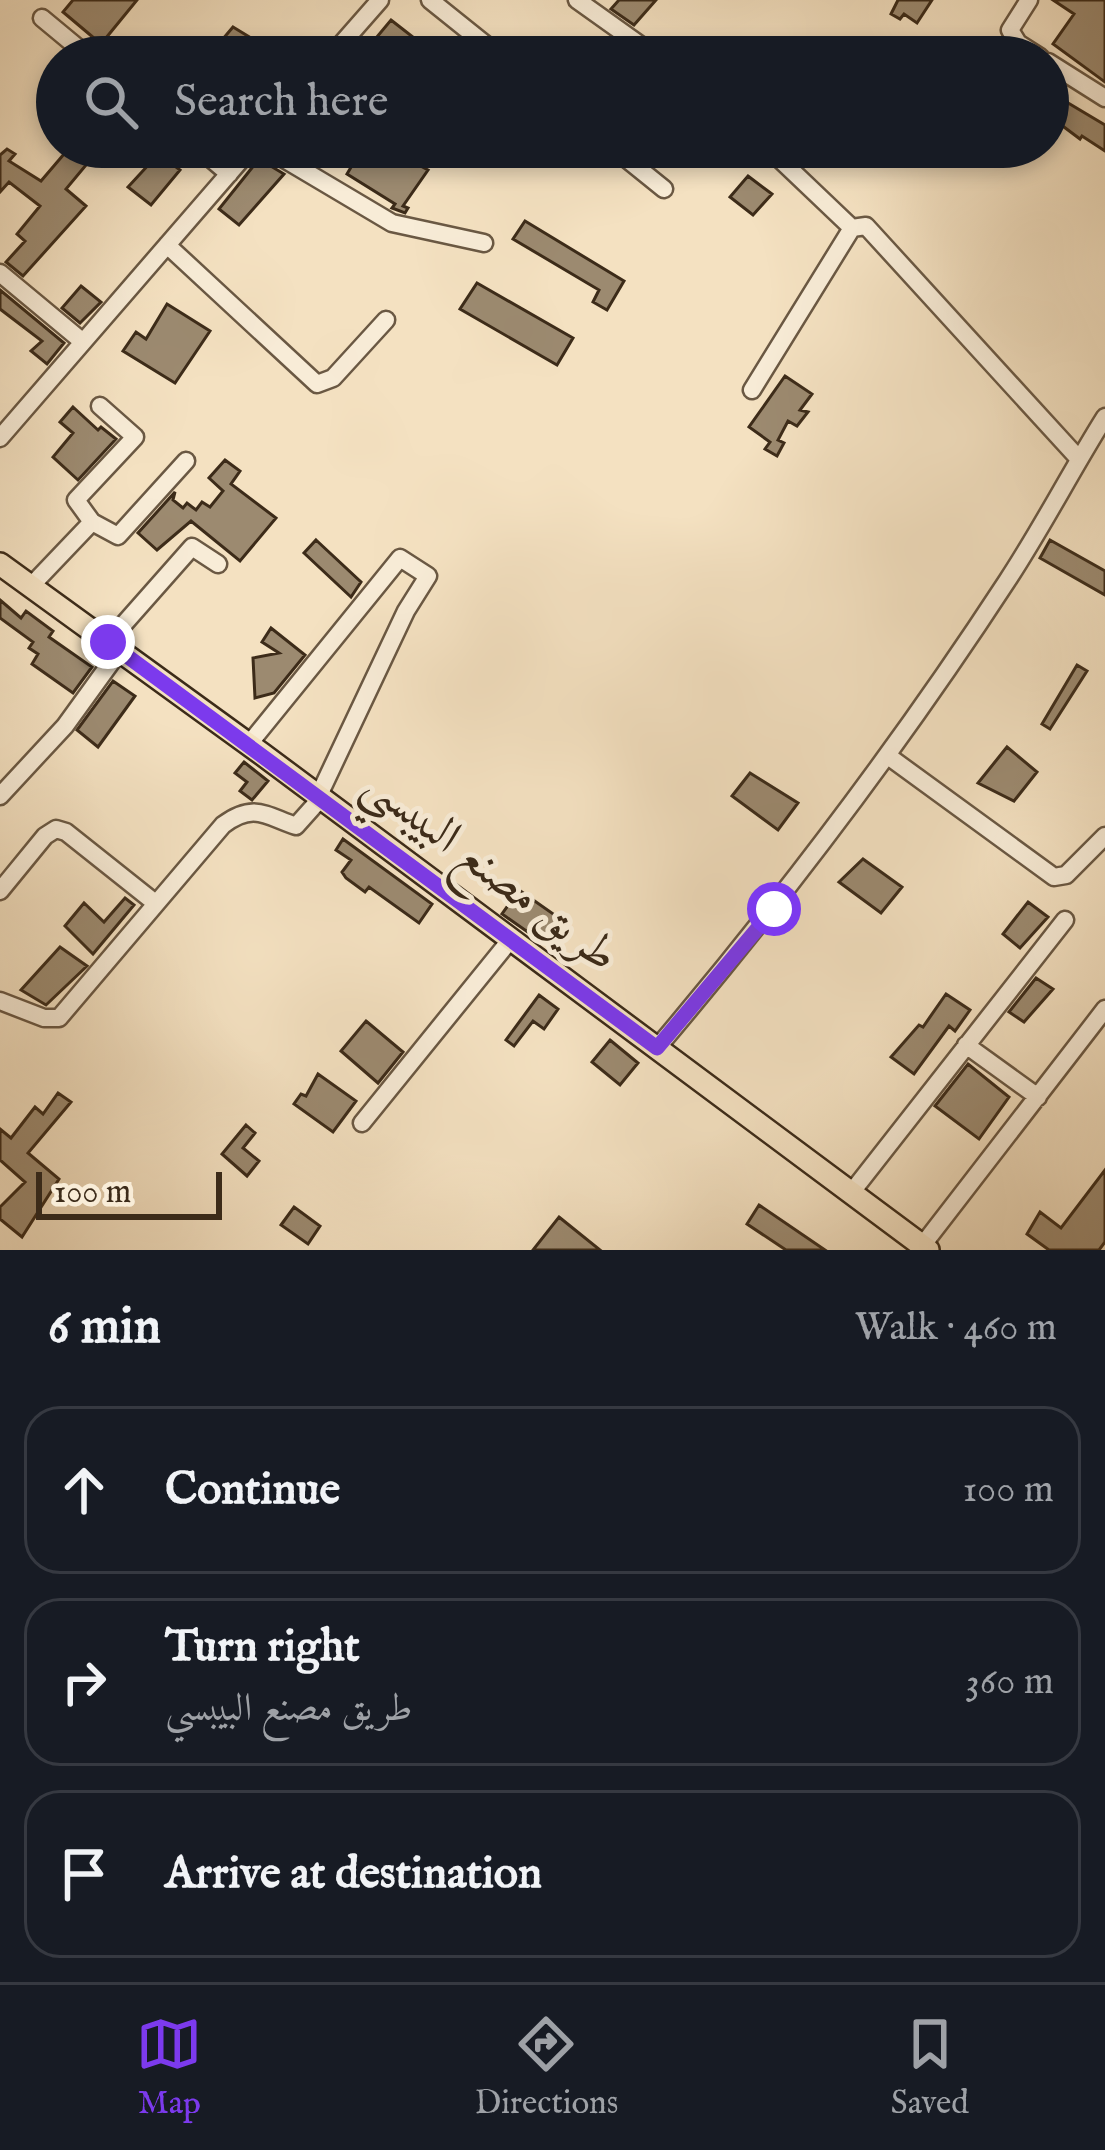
<!DOCTYPE html>
<html lang="en">
<head>
<meta charset="utf-8">
<style>
  body { margin:0; font-family:"IM FELL English",Amiri,serif; background:#242831; color:#f1f3f6 }
  .scale { position:absolute; left:36px; bottom:30px; width:186px; box-sizing:border-box; padding-left:12px; border:6px solid #3c2b19; border-top:0; font-size:33px; line-height:42px; white-space:nowrap; color:#3c2b19; -webkit-text-stroke:9px #f8ecd7; paint-order:stroke }
  .stop { position:absolute; width:36px; height:36px; margin:-27px; border:9px solid #7c3aed; border-radius:50%; background:#fff }
  .stop.end { background:#7c3aed; border-color:#fff; box-shadow:0 3px 12px #0008 }
  .list { margin:0; padding:0; list-style:none }
  h2 { display:flex; justify-content:space-between; align-items:center; height:156px; margin:0; padding:0 48px; font-size:51px }
  h2 small { font-size:39px; font-weight:400; color:#9ea1a6 }
  .list li { display:grid; grid-template-columns:78px 1fr auto; gap:36px; align-items:center; box-sizing:border-box; height:168px; margin:0 24px 24px; padding:0 24px; border:3px solid #363941; border-radius:36px }
  .list b { display:block; font-size:45px; white-space:nowrap }
  .list p { margin:0; font-size:39px; white-space:nowrap; color:#9ea1a6 }
  .list em { font-size:39px; font-style:normal; color:#9ea1a6 }
  .icon { flex:none; width:66px; height:66px; fill:none; stroke:currentColor; stroke-width:2; stroke-linecap:round; stroke-linejoin:round }
  .map { position:relative; flex:none; width:1105px; height:1250px; overflow:hidden }
  .search { position:absolute; background:#171b24; box-shadow:0 6px 18px #0003; left:36px; right:36px; top:36px; height:132px; display:flex; align-items:center; gap:30px; box-sizing:border-box; padding:0 42px; border-radius:66px; color:#9ea1a6; font-size:45px }
  .sheet { height:732px; background:#171b24 }
  nav { display:flex; justify-content:space-around; align-items:center; box-sizing:border-box; height:168px; border-top:3px solid #363941; background:#171b24; font-size:33px; color:#9ea1a6 }
  nav a { display:grid; justify-items:center; gap:6px }
  nav .on { color:#7c3aed }
  .map>svg:first-child { display:block }
  .building { fill:#9c8a70; stroke:#3c2b19; stroke-width:3 }
  .lines { fill:none; stroke-linecap:round; stroke-linejoin:round }
  .minor-casing { stroke:#6a5843; stroke-width:21 }
  .major-casing { stroke:#3c2b19; stroke-width:26 }
  .minor { stroke:#f8ecd7; stroke-width:16 }
  .major { stroke:#f4e1c1; stroke-width:21 }
  .route { stroke:#7c3aed; stroke-width:15 }
  .labels { text-anchor:middle; dominant-baseline:central; stroke-width:10; stroke-linejoin:round; paint-order:stroke }
  .street-label { font-size:48px; fill:#3c2b19; stroke:#f8ecd7 }
</style>
</head>
<body>
<div class="map">
<svg width="1105" height="1250" viewBox="0 0 1105 1250">
  <rect width="100%" height="100%" fill="#f4e1c1"/>
  <filter id="stains"><feTurbulence type="fractalNoise" baseFrequency=".00167" numOctaves="4"/><feColorMatrix values="0 0 0 0 .2 0 0 0 0 .09 0 0 0 0 .02 0 0 0 .5 -.17"/></filter>
  <radialGradient id="worn" r=".72"><stop offset=".6" stop-color="#630" stop-opacity="0"/><stop offset="1" stop-color="#630" stop-opacity=".3"/></radialGradient>
  <path class="building" d="M73 0H137L101 44 63 12Z
    M619 0H656L634 25 611 9Z
    M898 0H932L917 23 904 14 900 19 891 14Z
    M1053 0H1105V82L1053 44 1074 14Z
    M391 20 418 41 406 57H399L376 38Z
    M233 27 269 49 263 57H228L216 47Z
    M1048 91 1105 125V151L1082 136 1080 139 1048 115Z
    M70 147H101L66 189 86 206 23 276 6 262 25 241 17 234 40 206 9 182 0 192V155L7 149 15 154 9 161 41 181Z
    M363 147H385L428 170 403 206 408 208 405 213 392 208 395 204 347 174Z
    M154 150 180 170 151 205 128 187 152 161 148 158Z
    M259 159 284 174 239 225 219 209Z
    M748 176 772 194 753 215 730 197Z
    M525 221 624 281 607 310 593 302 599 290 513 239Z
    M477 283 573 338 557 365 460 309Z
    M81 286 101 302 80 323 62 308Z
    M0 290 64 343 47 364 31 351 42 341 0 309Z
    M167 304 210 331 175 383 123 351 136 332 146 339Z
    M785 376 812 394 800 410 808 412 797 426 788 421 778 440 784 443 777 456 765 449 770 442 749 427Z
    M73 407 98 430 101 427 116 439 78 480 53 457 73 433 60 422Z
    M225 460 240 471 231 484 276 518 240 561 191 521 157 550 138 533 175 492 173 500 183 508 187 503 196 510 202 502 210 507 223 491 209 478Z
    M316 540 361 582 351 597 304 553Z
    M1050 540 1105 571V595L1040 558Z
    M0 600 21 618 26 611 53 631 49 637 92 667 73 693 32 664 38 654 29 648 33 642 0 618Z
    M271 628 305 655 274 693 255 698 253 658 279 653 262 642Z
    M1077 665 1087 671 1050 729 1042 724Z
    M113 681 135 696 98 747 77 730Z
    M1007 747 1037 772 1014 801 978 783Z
    M244 762 268 781 252 800 240 791 247 782 235 773Z
    M750 773 798 803 778 830 732 796Z
    M343 839 432 904 419 923 369 887 365 892 346 878 342 872 351 860 336 850Z
    M863 859 902 887 881 913 839 882Z
    M519 890 559 918 542 942 502 914Z
    M125 898 134 905 93 954 65 926 84 903 104 922Z
    M1028 902 1048 917 1020 948 1003 934Z
    M60 947 87 966 46 1005 21 990Z
    M1036 978 1053 989 1024 1022 1009 1012Z
    M946 994 970 1010 955 1031 949 1026 914 1074 891 1057 919 1025 923 1027Z
    M539 995 558 1009 544 1029 533 1021 514 1046 506 1040Z
    M366 1021 403 1052 378 1083 341 1051Z
    M610 1040 638 1063 620 1085 592 1062Z
    M968 1064 1009 1097 979 1139 935 1106Z
    M318 1074 356 1101 333 1132 294 1104 301 1094 306 1096Z
    M58 1093 71 1102 28 1153 59 1179 22 1237 0 1219V1207L25 1182 0 1160V1129L11 1138 35 1107 43 1114Z
    M246 1125 255 1133 243 1148 259 1161 247 1176 222 1154Z
    M1105 1170V1242L1099 1250H1049L1027 1234 1040 1212 1061 1228Z
    M759 1205 825 1250H786L747 1224Z
    M294 1207 320 1226 308 1244 281 1225Z
    M559 1217 600 1250H533Z"/>
  <g class="lines">
    <g class="minor-casing">
      <path id="minor" d="M430 0 501 57
        M577 0 657 57
        M1029 0 1010 30 1018 43 1040 57
        M42 18 89 57
        M330 57 380 0
        M1048 62 1105 98
        M197 147 229 174
        M264 147 392 223 484 243
        M612 147 664 189
        M852 228 866 226 1079 459
        M167 245 317 384 333 378 386 320
        M0 273 83 342
        M752 390 852 228 767 147
        M0 438 252 147
        M92 522 118 536 186 461
        M31 586 92 522 76 500 135 437 100 406
        M108 642 192 547 218 564
        M249 744 400 558 428 576 406 611 319 795
        M888 756 1054 877 1066 875 1105 836
        M0 796 65 726 120 650
        M0 891 45 836 56 829 66 832 154 902
        M0 1001 44 1018H59L223 825C254 802 266 816 296 826L321 798
        M966 1045 1038 1097
        M657 1048C783 899 900 745 1007 581 1042 528 1071 471 1105 417
        M362 1123 511 939
        M851 1193 1065 920
        M922 1246 1105 1009"/>
    </g>
    <g class="major-casing">
      <path id="major" d="M0 564 262 754 928 1250"/>
    </g>
    <use href="#minor" class="minor"/>
    <use href="#major" class="major"/>
  </g>
  <g class="lines">
    <path class="route" d="M108 642 657 1048 774 909"/>
  </g>
  <g class="labels">
    <g class="street-label">
      <text transform="translate(490 871) rotate(37)">طريق مصنع البيبسي</text>
    </g>
  </g>
  <rect width="100%" height="100%" filter="url(#stains)"/>
  <rect width="100%" height="100%" fill="url(#worn)"/>
</svg>
<div class="scale">100 m</div>
<div class="stop" style="left:774px;top:909px"></div>
<div class="stop end" style="left:108px;top:642px"></div>
<div class="search"><svg class="icon" aria-label="search" viewBox="0 0 24 24"><circle cx="10" cy="10" r="6"/><path d="M15 15l6 6"/></svg>Search here</div>
</div>
<section class="sheet">
<h2>6 min<small>Walk · 460 m</small></h2>
<ul class="list">
<li><svg class="icon" aria-label="ahead" viewBox="0 0 24 24"><path d="M12 20V5M6 11l6-6 6 6"/></svg><div><b>Continue</b></div><em>100 m</em></li>
<li><svg class="icon" aria-label="right" viewBox="0 0 24 24"><path d="M7 20v-9h11M14 6l5 5-5 5"/></svg><div><b>Turn right</b><p>طريق مصنع البيبسي</p></div><em>360 m</em></li>
<li><svg class="icon" aria-label="arrive" viewBox="0 0 24 24"><path d="M6 21V4h12l-3 4 3 4H6"/></svg><div><b>Arrive at destination</b></div></li>
</ul>
</section>
<nav>
<a class="on"><svg class="icon" aria-label="map" viewBox="0 0 24 24"><path d="M3 6l6-2 6 2 6-2v14l-6 2-6-2-6 2zM9 4v14M15 6v14"/></svg>Map</a>
<a><svg class="icon" aria-label="directions" viewBox="0 0 24 24"><path d="M12 3l9 9-9 9-9-9zM9 14v-3h6M13 9l2 2-2 2"/></svg>Directions</a>
<a><svg class="icon" aria-label="saved" viewBox="0 0 24 24"><path d="M7 4h10v16l-5-4-5 4z"/></svg>Saved</a>
</nav>
</body>
</html>
